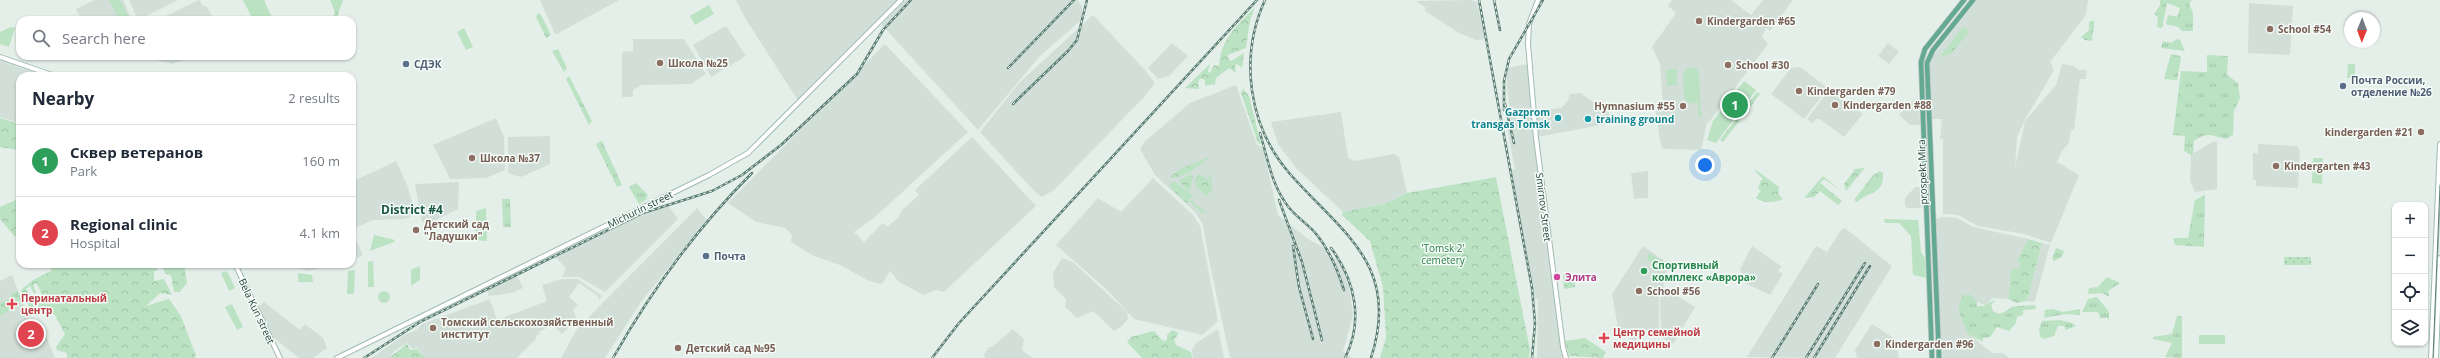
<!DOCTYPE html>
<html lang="en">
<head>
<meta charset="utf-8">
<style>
  body { margin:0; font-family:"Open Sans",sans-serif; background:#f6f6f7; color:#1f2937 }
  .controls { position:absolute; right:12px; bottom:12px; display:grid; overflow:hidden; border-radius:8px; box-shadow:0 1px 3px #0004 }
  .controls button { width:36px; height:36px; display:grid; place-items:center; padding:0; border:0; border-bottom:1px solid #e0e1e3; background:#fff; color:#1f2937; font:20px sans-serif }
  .compass { position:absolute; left:2344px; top:12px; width:36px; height:36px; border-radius:50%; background:#fff; box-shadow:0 1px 3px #0004; rotate:181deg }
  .you { position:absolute; left:1705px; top:165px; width:14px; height:14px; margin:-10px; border:3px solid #fff; border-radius:50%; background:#1a73e8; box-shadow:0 0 0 6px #1a73e833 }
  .badge { display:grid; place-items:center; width:26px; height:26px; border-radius:50%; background:#ea580c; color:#fff; font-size:13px; font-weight:700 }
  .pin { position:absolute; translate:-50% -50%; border:2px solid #fff; box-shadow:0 1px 4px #0006 }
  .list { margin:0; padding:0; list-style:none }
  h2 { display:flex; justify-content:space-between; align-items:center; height:52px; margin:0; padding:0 16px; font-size:17px }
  h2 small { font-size:13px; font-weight:400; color:#747a83 }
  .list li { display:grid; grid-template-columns:26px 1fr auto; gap:12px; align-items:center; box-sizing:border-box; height:72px; padding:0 16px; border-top:1px solid #e0e1e3 }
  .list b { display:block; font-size:15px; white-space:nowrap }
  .list p { margin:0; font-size:13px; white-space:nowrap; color:#747a83 }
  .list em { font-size:13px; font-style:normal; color:#747a83 }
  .icon { flex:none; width:22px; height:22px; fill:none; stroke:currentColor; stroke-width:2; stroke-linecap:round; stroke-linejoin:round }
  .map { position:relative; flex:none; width:2440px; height:358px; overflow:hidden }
  .search { position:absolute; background:#fff; box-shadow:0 1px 3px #0004; left:16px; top:16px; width:340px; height:44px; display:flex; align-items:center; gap:10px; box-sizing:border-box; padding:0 14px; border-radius:12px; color:#747a83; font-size:15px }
  .panel { position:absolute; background:#fff; box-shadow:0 1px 3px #0004; left:16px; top:72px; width:340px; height:196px; border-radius:12px }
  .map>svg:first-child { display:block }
  .built { fill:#d2dfd8 }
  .grass { fill:url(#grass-tufts) }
  .forest { fill:url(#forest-crowns) }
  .park { fill:#bbe2c3 }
  .garden { fill:url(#garden-dots) }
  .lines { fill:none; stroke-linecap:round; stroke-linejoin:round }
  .secondary-casing { stroke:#a1bcb1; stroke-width:6 }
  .primary-casing { stroke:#c1cac7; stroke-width:6 }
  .secondary { stroke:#fff; stroke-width:4 }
  .primary { stroke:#64a993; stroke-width:4.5 }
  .tram { stroke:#5c7e73; stroke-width:1 }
  .rail-casing { stroke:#5c7e73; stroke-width:2.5 }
  .rail { stroke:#f5fbf7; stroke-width:1; stroke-dasharray:3; stroke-linecap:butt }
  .education-dot { fill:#8d6e63; stroke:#f5fbf7; stroke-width:1.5 }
  .service-dot { fill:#5c6f8a; stroke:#f5fbf7; stroke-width:1.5 }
  .culture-dot { fill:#0f9aa8; stroke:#f5fbf7; stroke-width:1.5 }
  .leisure-dot { fill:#2e9e5b; stroke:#f5fbf7; stroke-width:1.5 }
  .hotel-dot { fill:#d1479c; stroke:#f5fbf7; stroke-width:1.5 }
  .health-dot { fill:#e0444e; stroke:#f5fbf7; stroke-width:1.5 }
  .labels { text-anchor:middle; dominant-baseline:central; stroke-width:3; stroke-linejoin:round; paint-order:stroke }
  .education-label { font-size:10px; font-weight:bold; fill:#785e54; stroke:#f5fbf7; text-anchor:start }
  .service-label { font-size:10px; font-weight:bold; fill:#4e5e75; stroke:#f5fbf7; text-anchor:start }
  .culture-label { font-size:10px; font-weight:bold; fill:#0d838f; stroke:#f5fbf7; text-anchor:end }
  .street-label { font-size:10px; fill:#214338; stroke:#f5fbf7 }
  .park-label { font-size:10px; fill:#277e43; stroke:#f5fbf7 }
  .leisure-label { font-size:10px; font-weight:bold; fill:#27864d; stroke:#f5fbf7; text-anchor:start }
  .hotel-label { font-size:10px; font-weight:bold; fill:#b23c85; stroke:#f5fbf7; text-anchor:start }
  .health-label { font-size:10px; font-weight:bold; fill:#be3a42; stroke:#f5fbf7; text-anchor:start }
  .quarter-label { font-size:12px; font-weight:bold; fill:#1a5745; stroke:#f5fbf7 }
</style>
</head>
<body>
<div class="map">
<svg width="2440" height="358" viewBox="0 0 2440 358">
  <defs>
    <pattern id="grass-tufts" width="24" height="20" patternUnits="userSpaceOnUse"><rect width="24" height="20" fill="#bbe2c3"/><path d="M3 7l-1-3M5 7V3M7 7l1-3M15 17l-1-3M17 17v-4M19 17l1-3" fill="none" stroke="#a0c3a8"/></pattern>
    <pattern id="forest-crowns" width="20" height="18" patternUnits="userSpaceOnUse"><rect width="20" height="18" fill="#bbe2c3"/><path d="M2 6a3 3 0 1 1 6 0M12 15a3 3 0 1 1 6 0" fill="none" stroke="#a0c3a8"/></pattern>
    <pattern id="garden-dots" width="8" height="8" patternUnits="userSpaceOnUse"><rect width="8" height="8" fill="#bbe2c3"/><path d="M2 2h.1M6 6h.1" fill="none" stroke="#a0c3a8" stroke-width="1.8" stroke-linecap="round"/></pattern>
  </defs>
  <rect width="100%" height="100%" fill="#e4efe9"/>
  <path class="built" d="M95 0H123L132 20H82L76 9Z
    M129 0H178L138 20Z
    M199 0 202 5 207 7 214 20H158Z
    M540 0H619L557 34H555Z
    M736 0H898L799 102 745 18Z
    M904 0H1077L1082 6V19L1040 56 978 130 881 24Z
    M1471 0 1477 2 1485 39 1476 40 1459 33 1425 11V7L1416 1Z
    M1672 0H1731L1751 15 1763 0H1793L1770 31 1766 28 1762 37 1768 44 1709 122H1707L1701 150 1664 149 1661 146 1655 106 1663 105 1660 64 1652 47 1676 13 1668 6Z
    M1977 0H2088L2086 15 2050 62 2054 70 2026 118 2017 137 2015 168 2025 121 2056 85 2062 64 2074 66 2079 70H2087L2086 79H2080L2074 130H2071L2069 143 2062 151 2057 162 2079 175 2051 243 2024 234 1978 226 1958 215 1943 214V139H1940L1942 119H1932L1929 61Z
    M2249 3 2293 6 2290 55 2248 53Z
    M1093 15 1145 70 1155 83 1145 96 1054 190 1042 197 1036 193 980 132 1020 82Z
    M726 26 746 56 711 77 693 45Z
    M633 39H684L706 74 691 84 641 85 633 90V97H622V52L633 51Z
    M1172 43 1188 56 1169 76 1158 79 1148 68Z
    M1888 43 1899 52 1889 64 1878 56Z
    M885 44 968 132 875 217 854 232 865 243V241L883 223 887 227 898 218 902 210 919 195 915 190 972 137 1036 206 944 292 936 290 923 295 898 281 890 271 882 284 869 281 840 265 814 256 791 242 792 235 785 228 756 222 728 203Z
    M154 56H196L172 64 156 60Z
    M0 61 44 76H20V123L0 117Z
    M1527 64 1554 298 1563 358H1537L1538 299H1535L1511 170 1515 169 1506 122 1511 121 1507 87V68Z
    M1800 67 1828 88 1804 119 1771 94 1791 68Z
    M1236 85 1257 145 1263 148 1278 215 1308 239 1324 248 1341 265 1349 286 1353 315 1343 352 1353 358H1230L1209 260 1203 225 1196 213 1155 175 1140 149 1144 142 1190 103Z
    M1830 89 1863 114 1844 137 1820 119H1816L1813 124 1807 119Z
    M1581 93 1605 111 1608 110 1611 123 1538 137 1535 111 1561 108 1567 102 1570 94Z
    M1919 99 1920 125H1910L1899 115 1913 100Z
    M1341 112 1348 158 1354 161 1394 154 1399 157 1407 193 1387 203 1343 212 1296 168 1278 144 1271 122Z
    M496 118 504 137 505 170 486 178 450 179 433 145Z
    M550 136V164L521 177 508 173V137Z
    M2214 141 2217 142V189L2195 192 2190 181 2191 155Z
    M2258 144 2297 146 2300 151 2298 188 2256 186V180H2253V153H2258Z
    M396 161 407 185 416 214 405 219 373 220 353 229 352 182Z
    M1648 171V198L1634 199 1631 173Z
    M1153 178 1193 215 1200 226 1218 321 1202 335 1134 319 1107 290 1056 245 1098 198 1121 212Z
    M459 182 458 209 428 224 422 222 415 184Z
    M1915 187H1922L1923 206 1920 208H1907L1905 206V198Z
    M666 206 670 208 678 219 605 292 579 277H562L566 268 555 257 635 218Z
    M697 208 707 220 641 302 605 358H561L577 329Z
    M1942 217 1957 218 1973 227 2028 239 2018 261 2021 263 2018 270 2011 269 2008 299 1992 298 1986 306 1964 295 1968 333 1992 353H2003L2009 358H1941L1936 219Z
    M1845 228 1892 266 1835 358 1747 357 1816 246 1827 252 1841 230Z
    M352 231 363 255 352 260Z
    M2042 243 2050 245 2035 301 2032 302 2027 301Z
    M1643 246 1671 265 1663 279 1664 288 1659 298V337L1643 328 1635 341 1619 334 1612 294Z
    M1752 246 1781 266 1778 271 1783 274 1770 295 1747 284 1740 269Z
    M1062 258 1073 262 1127 312 1128 319 1122 326 1114 331 1093 311 1077 318 1065 307 1066 299 1054 287 1053 273Z
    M285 264H325L326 266 309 271Z
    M12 275 32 327 41 323 55 358H0V281Z
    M517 276 523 288 512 293 489 296 487 290Z
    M562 279H578L602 296 599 300 598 296 579 283 569 297 578 305 573 310 577 319 562 334 552 325 539 332 540 334 536 336 537 338 517 358H426L417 348 412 349 407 343 394 351 389 358H372L402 336 416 330 422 324 490 299 497 320 547 301 542 285Z
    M1666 289 1695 307 1673 344 1661 337 1660 299Z
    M264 302 300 330 305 324 323 338 327 348 313 358H299L274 338 258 307Z
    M1872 324 1895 339 1899 358H1857L1855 350Z
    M1013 329 1024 339 1022 350 1032 358H986L983 356 989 347H992Z
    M1218 329 1224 358H1193L1192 350 1196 343Z"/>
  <path class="grass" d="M2160 0H2192L2189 4 2193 13V31H2182L2178 27 2166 24 2168 15 2177 17 2180 8 2167 3 2162 28 2157 27 2158 17 2154 14 2160 5Z
    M538 13 541 15 551 35 546 38 536 17Z
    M2176 39 2180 40 2185 51 2161 48 2163 41 2172 43Z
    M558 49 567 68 564 72 552 51Z
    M2171 54 2180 56 2181 58 2177 80 2164 79Z
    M2207 55 2228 56 2227 75 2238 83 2240 98 2234 111 2233 135 2226 139C2211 136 2208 131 2194 141L2193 154 2191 155 2184 151 2185 136 2173 135 2181 71 2207 72Z
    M569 76 592 121 589 125 566 79Z
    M602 141 622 185 617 187 596 144Z
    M636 183 648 195 646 200 639 204 629 187Z
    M2205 195 2204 247 2175 245 2173 238H2188L2195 200Z
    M502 199H510L511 227H503Z
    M2056 248 2064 251 2062 257 2054 261 2052 259Z
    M2107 277 2120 283 2108 291 2110 297 2101 293 2088 294 2089 288 2098 287Z
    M17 291 23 302 0 316V303L11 298V294Z
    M1969 294 1977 301V306H1984L1996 299 1991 305 1993 311C2002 317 2004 311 2012 307 2018 305 2028 306 2035 305L2036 309 2023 310V315L2017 317 2016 323 2009 331 1997 327 1990 337 1983 338V342L1968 334 1958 310 1962 296Z
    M2097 297 2109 312V321L2108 318H2100L2098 312H2082L2088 299Z
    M2053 309 2063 312 2080 309V315L2065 314 2044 318 2045 310Z
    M2177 316H2182V358L2165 357 2172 343 2153 339V337L2172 334Z
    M2060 320 2072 323 2076 326 2066 330 2064 326H2058L2054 336 2044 339 2040 337 2039 329 2042 321Z"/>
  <path class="forest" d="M330 0H343L336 20H332L335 12Z
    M1255 7 1250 20 1246 48 1228 55V58L1231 61 1244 53 1242 68 1237 64 1235 65 1236 73 1229 68 1216 78 1215 84 1205 86V80L1200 78 1198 84 1199 89 1185 88 1210 64 1208 72 1210 73 1214 65 1219 66C1221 38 1237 26 1255 7Z
    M2094 20C2095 28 2092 33 2092 41L2085 40 2081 37 2089 30V22Z
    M1963 27 1968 30V33L1951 54 1942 57 1941 55Z
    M1243 89 1249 96 1261 144 1258 143 1241 93Z
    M1757 92 1760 94 1723 142 1720 140Z
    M0 118 20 124 18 150 0 147Z
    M1207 157 1208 159C1197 167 1184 178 1170 178 1182 164 1193 166 1207 157Z
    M1864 168V169L1846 191 1844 184 1855 169Z
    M1756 170 1779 187 1778 194 1783 199C1776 203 1762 203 1756 198L1761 190 1758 189 1761 180 1763 179 1755 171Z
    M1880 171 1883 173C1884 195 1871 190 1857 202L1854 200 1873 175Z
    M1211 172 1212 191 1206 196 1196 186 1195 178 1200 174 1208 180Z
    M1191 174 1193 176 1191 188 1188 191 1179 181Z
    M1823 176 1842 191 1824 179 1820 183 1842 201 1838 205 1820 191 1814 197 1804 198Z
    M1496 177 1530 350 1529 358H1380L1386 338 1383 287 1370 241 1342 215 1343 212 1387 203 1407 193Z
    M1174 181 1193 196 1190 199 1205 212 1203 214 1189 201 1186 203 1169 186Z
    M20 198V235L15 237 0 219V207Z
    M2028 239 2042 243 2027 301 2016 303 2008 299 2011 269H2018L2021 263 2017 261Z
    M51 264H157V271H154V281L164 279 172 295 160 293 146 306 169 299 181 316 196 356 195 358H67V353L57 350 56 347 65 334 55 315 45 307 38 316 30 308 27 303 30 299 34 307 39 305 36 296 42 304 45 303 37 283 33 285 36 292 34 294 30 286 26 289 29 294 27 297H24L21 290 33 280 51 271Z
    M161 264H184L187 283 180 292H174L171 276 165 273Z
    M1172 330 1179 333 1174 340 1176 345 1191 352 1192 358H1142L1127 342 1131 337 1154 331 1163 341 1167 340V335Z
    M1585 338 1606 352 1603 358 1569 356 1565 341Z
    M407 344 410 350 417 349 426 358H389Z"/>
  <path class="park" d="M109 0H120L130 20H119Z
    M243 0H264L273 20H253Z
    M709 5 714 14 695 25 690 16Z
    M11 27 15 28 9 47 0 44V32Z
    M464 28 473 47 466 50 457 32Z
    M2348 64H2355V78H2347Z
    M1688 67 1696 68 1699 73 1701 117H1698V102L1690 104 1684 98 1683 74Z
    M1677 69V85L1667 86 1666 70Z
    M1744 81 1756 90 1716 143 1707 140 1713 121Z
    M2313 158H2323L2322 184 2312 183Z
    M486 208 487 241 476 240V211Z
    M1884 219 1918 220 1921 252 1925 258 1926 278 1913 275 1911 236 1899 223H1885Z
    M374 235 395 240 394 242 370 251Z
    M1649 253 1662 261 1660 267 1647 260Z
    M373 261 374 287H368V262Z
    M420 266V280L411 286V270Z
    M355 270 354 294H347L348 271Z
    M227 271 235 288 229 291 221 273Z
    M298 273 312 275 313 282H298Z
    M378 297a6 6 0 1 1 12 0a6 6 0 1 1-12 0Z
    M232 304 243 327 237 330 225 307Z
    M2199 335H2225V344H2199Z"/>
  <path class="garden" d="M2284 257H2311V265H2284Z
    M1573 274 1575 287 1564 289 1563 275Z"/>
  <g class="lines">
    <g class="secondary-casing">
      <path id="secondary" d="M1538 0 1529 24 1528 44 1536 138 1563 347 1566 358
        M0 57 55 76
        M235 264 280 358
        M337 358 709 175 748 153 901 0
        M2431 358 2440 144
        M2436 358 2440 258"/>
    </g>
    <g class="primary-casing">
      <path id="primary" d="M1932 358 1921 62 1925 49 1964 0
        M1939 358 1927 63 1933 50 1973 0"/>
    </g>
    <use href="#secondary" class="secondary"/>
    <use href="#primary" class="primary"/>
    <path class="tram" d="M2433 358 2440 185"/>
    <g class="rail-casing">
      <path id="rail" d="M1265 0C1239 57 1248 126 1290 174 1343 234 1401 265 1371 358
        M1479 0 1532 288 1535 323 1532 358
        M1494 0 1500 30
        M1008 68 1074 0
        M1013 104 1068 51 1077 40 1087 0
        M1505 104 1514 143
        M1504 110V81L1509 59 1543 0
        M1260 133C1267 156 1271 182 1285 202 1293 216 1308 223 1317 235 1330 251 1338 271 1344 290
        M1279 200 1302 262 1322 340
        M1293 246 1299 287 1313 339
        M1331 248C1355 280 1364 321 1345 358
        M364 358 420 322 643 213 712 191 742 175 781 145 857 74 883 30 911 0
        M613 358C651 291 697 228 752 173
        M932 358 959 323 1257 0
        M1772 358 1818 284
        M1806 358 1865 263
        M1814 358 1870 266"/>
    </g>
    <use href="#rail" class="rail"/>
  </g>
  <g class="education-dot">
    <circle cx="1699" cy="21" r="4"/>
    <circle cx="2270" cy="29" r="4"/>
    <circle cx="660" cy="63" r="4"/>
    <circle cx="1728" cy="65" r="4"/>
    <circle cx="1799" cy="91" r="4"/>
    <circle cx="1835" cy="105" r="4"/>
    <circle cx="1683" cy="106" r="4"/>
    <circle cx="2421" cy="132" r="4"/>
    <circle cx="472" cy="158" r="4"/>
    <circle cx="2276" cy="166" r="4"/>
    <circle cx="416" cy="230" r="4"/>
    <circle cx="1639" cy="291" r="4"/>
    <circle cx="433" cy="328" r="4"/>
    <circle cx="1877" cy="344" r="4"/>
    <circle cx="678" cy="348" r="4"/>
  </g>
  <g class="service-dot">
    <circle cx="406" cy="64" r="4"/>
    <circle cx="2343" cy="86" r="4"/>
    <circle cx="706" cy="256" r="4"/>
  </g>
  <g class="culture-dot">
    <circle cx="1558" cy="118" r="4"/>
    <circle cx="1588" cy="119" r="4"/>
  </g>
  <circle class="leisure-dot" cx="1644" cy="271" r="4"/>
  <circle class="hotel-dot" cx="1557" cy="277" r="4"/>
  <g class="health-dot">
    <path d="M10 298h4v4h4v4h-4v4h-4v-4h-4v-4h4z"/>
    <path d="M1602 332h4v4h4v4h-4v4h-4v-4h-4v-4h4z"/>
  </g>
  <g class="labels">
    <g class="education-label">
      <text x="1707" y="21">Kindergarden #65</text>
      <text x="2278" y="29">School #54</text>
      <text x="668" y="63">Школа №25</text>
      <text x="1736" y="65">School #30</text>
      <text x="1807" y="91">Kindergarden #79</text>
      <text x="1843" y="105">Kindergarden #88</text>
      <text x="1675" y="106" text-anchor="end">Hymnasium #55</text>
      <text x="2413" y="132" text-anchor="end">kindergarden #21</text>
      <text x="480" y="158">Школа №37</text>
      <text x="2284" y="166">Kindergarten #43</text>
      <text x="424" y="224">Детский сад<tspan x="424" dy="12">"Ладушки"</tspan></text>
      <text x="1647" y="291">School #56</text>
      <text x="441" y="322">Томский сельскохозяйственный<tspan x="441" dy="12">институт</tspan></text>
      <text x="1885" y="344">Kindergarden #96</text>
      <text x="686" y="348">Детский сад №95</text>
    </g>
    <g class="service-label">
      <text x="414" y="64">СДЭК</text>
      <text x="2351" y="80">Почта России,<tspan x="2351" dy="12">отделение №26</tspan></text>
      <text x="714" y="256">Почта</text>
    </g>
    <g class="culture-label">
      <text x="1550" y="112">Gazprom<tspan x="1550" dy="12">transgas Tomsk</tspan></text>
      <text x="1596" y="119" text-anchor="start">training ground</text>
    </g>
    <g class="street-label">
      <text transform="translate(1922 172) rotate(-92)">prospekt Mira</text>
      <text transform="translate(1544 207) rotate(83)">Smirnov Street</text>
      <text transform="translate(640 209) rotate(-26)">Michurin street</text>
      <text transform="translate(257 311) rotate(65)">Bela Kun street</text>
    </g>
    <g class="park-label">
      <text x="1443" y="248">'Tomsk 2'<tspan x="1443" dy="12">cemetery</tspan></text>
    </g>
    <g class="leisure-label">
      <text x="1652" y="265">Спортивный<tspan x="1652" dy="12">комплекс «Аврора»</tspan></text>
    </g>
    <g class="hotel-label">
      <text x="1565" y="277">Элита</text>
    </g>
    <g class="health-label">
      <text x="21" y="298">Перинатальный<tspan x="21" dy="12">центр</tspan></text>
      <text x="1613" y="332">Центр семейной<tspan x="1613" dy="12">медицины</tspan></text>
    </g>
    <g class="quarter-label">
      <text x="412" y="209">District #4</text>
    </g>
  </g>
</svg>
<div class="controls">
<button>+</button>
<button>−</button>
<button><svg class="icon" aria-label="locate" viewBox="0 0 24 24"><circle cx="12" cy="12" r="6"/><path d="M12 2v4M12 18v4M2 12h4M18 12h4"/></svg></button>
<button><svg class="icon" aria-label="layers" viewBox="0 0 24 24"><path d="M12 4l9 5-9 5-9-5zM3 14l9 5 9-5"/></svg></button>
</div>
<svg class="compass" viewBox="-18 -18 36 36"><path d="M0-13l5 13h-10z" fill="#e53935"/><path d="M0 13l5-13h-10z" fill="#747a83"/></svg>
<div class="you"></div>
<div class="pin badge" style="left:1735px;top:105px;background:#2e9e5b">1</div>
<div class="pin badge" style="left:31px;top:334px;background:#e0444e">2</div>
<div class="search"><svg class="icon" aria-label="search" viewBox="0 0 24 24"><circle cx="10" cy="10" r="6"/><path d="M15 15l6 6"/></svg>Search here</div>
<section class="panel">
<h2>Nearby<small>2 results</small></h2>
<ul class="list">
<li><span class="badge" style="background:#2e9e5b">1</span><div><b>Сквер ветеранов</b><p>Park</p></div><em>160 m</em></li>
<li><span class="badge" style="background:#e0444e">2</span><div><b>Regional clinic</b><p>Hospital</p></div><em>4.1 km</em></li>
</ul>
</section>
</div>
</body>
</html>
